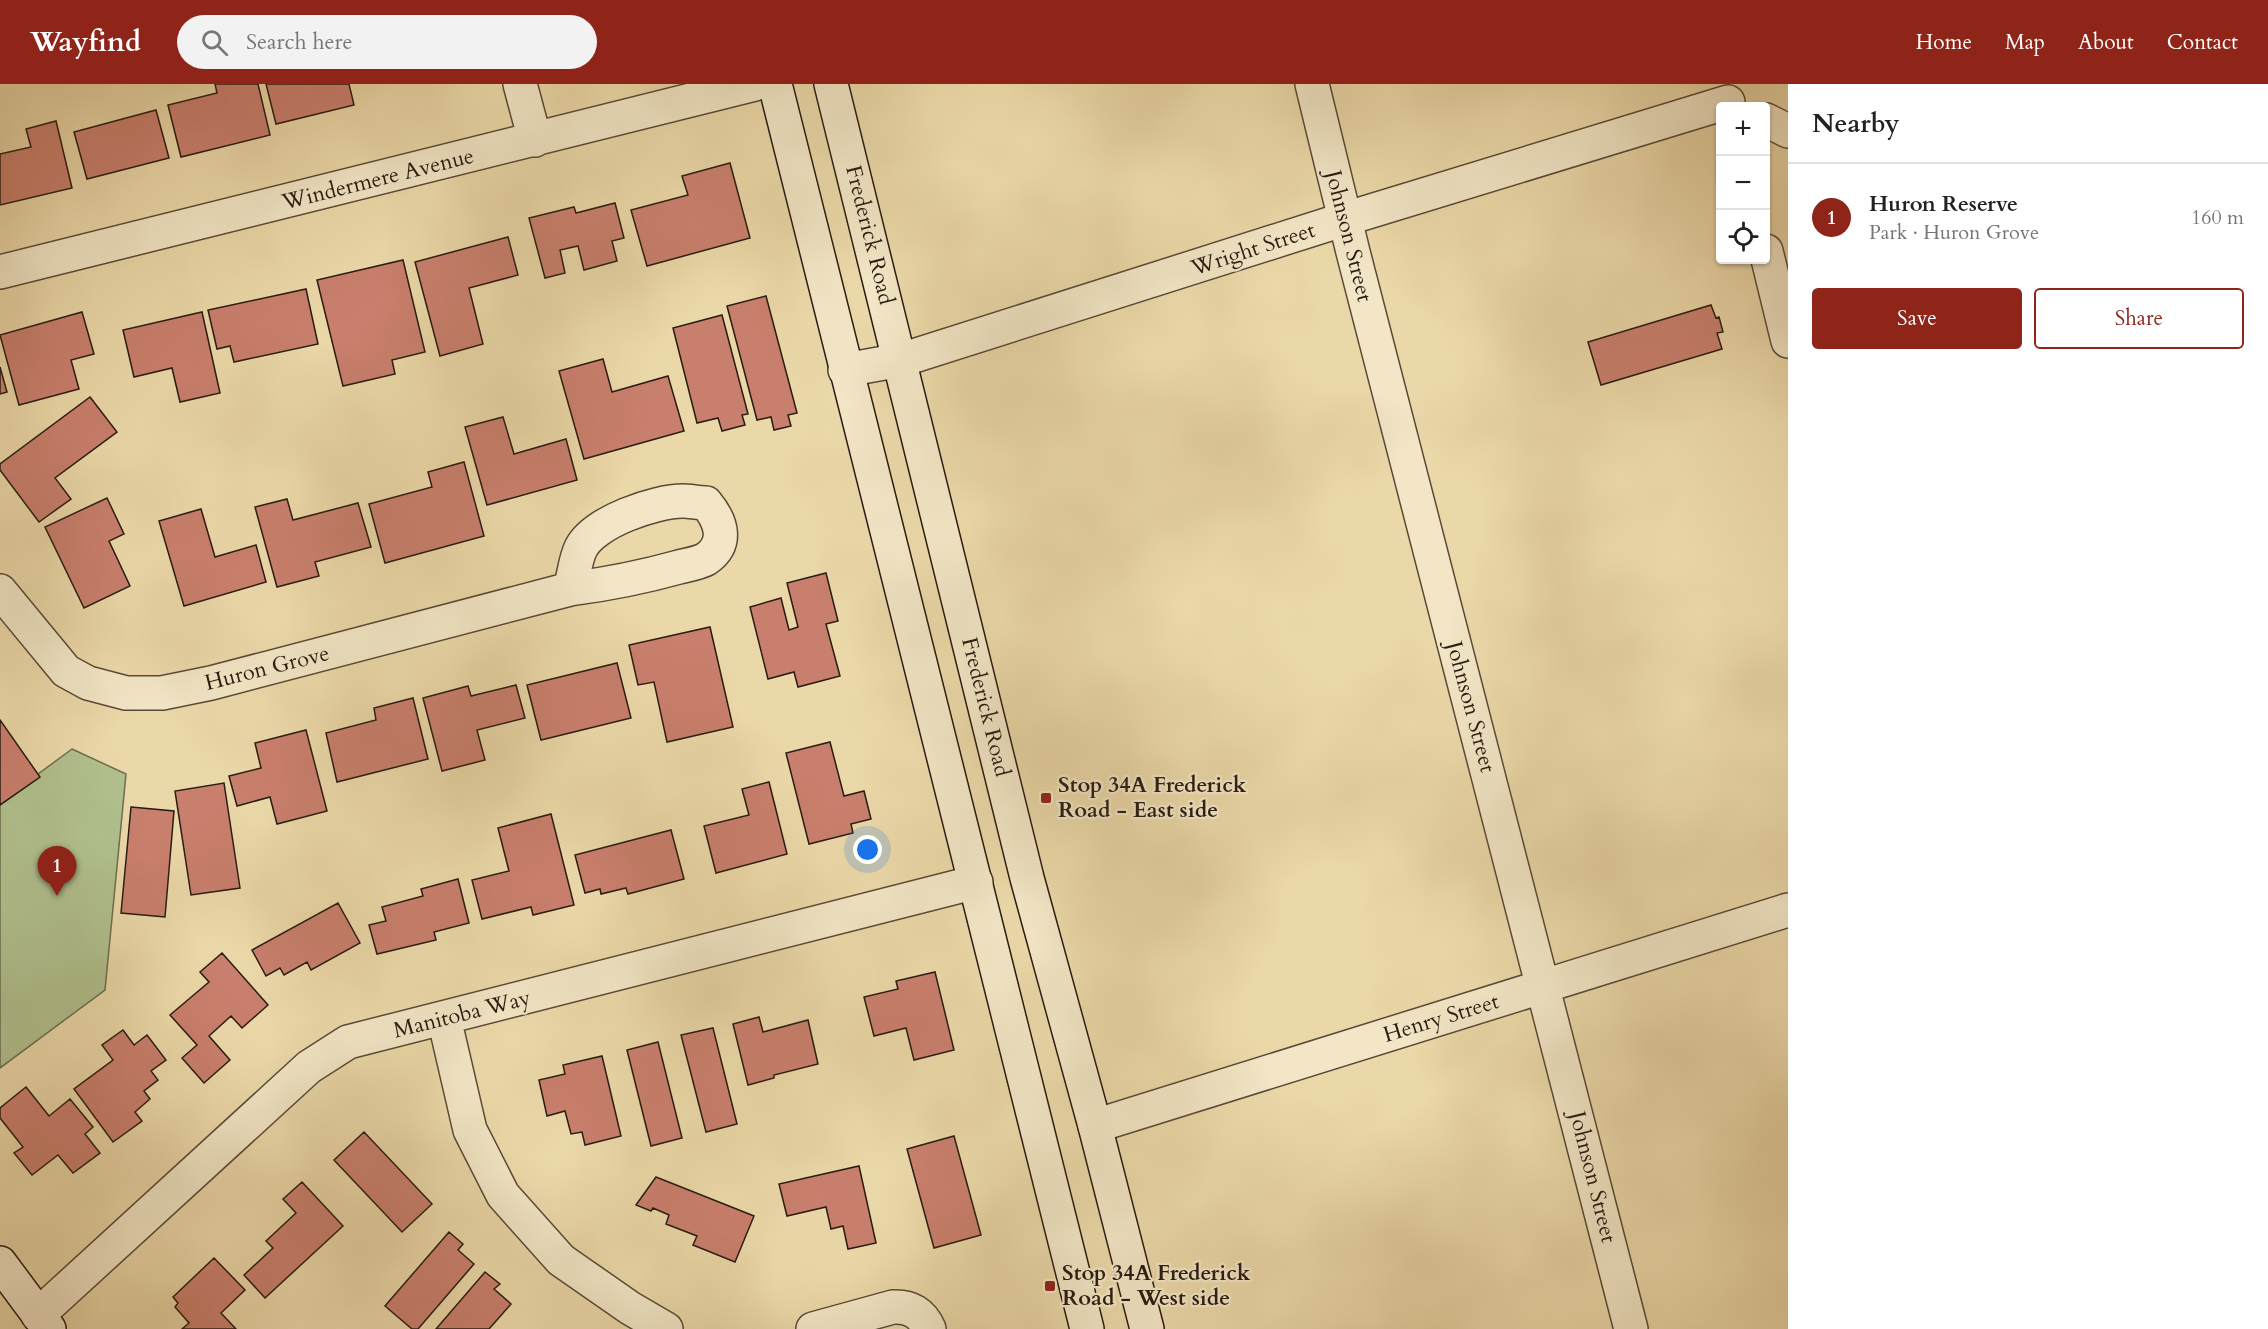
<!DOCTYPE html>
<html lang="en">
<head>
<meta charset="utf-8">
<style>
  body { margin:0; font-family:Cardo,serif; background:#f2f2f2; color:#222 }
  .controls { position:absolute; right:18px; top:18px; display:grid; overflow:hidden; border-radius:6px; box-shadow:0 2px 4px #0004 }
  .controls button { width:54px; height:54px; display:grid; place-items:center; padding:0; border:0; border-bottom:2px solid #e0e0e0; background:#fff; color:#222; font:30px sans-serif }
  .you { position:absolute; left:868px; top:766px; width:21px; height:21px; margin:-15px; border:4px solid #fff; border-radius:50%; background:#1a73e8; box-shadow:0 0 0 9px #1a73e833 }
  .badge { display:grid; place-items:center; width:39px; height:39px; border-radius:50%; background:#8f2418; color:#fff; font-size:20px; font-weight:700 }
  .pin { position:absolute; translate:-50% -50px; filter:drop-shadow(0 2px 3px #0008) }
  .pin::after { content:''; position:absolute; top:32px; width:21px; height:18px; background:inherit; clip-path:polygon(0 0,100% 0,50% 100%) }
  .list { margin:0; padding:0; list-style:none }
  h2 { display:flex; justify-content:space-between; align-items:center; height:78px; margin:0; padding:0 24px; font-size:26px }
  h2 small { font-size:20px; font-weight:400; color:#767676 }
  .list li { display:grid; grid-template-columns:39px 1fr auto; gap:18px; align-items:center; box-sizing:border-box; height:108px; padding:0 24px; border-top:2px solid #e0e0e0 }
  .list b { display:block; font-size:22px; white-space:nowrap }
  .list p { margin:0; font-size:20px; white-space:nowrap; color:#767676 }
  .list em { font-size:20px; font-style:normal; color:#767676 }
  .actions { display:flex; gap:12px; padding:18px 24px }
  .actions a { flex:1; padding:14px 0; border:2px solid #8f2418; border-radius:6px; text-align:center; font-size:21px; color:#8f2418 }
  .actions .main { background:#8f2418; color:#fff }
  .icon { flex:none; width:33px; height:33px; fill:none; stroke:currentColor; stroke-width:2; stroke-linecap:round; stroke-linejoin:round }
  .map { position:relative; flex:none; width:1788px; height:1245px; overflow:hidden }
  header { display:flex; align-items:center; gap:36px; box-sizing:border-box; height:84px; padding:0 30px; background:#8f2418; color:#fff }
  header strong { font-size:28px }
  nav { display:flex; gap:33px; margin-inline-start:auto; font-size:21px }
  .search { width:420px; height:54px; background:#f2f2f2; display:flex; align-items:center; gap:15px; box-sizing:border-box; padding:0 21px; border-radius:33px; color:#767676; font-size:22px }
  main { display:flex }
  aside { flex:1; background:#fff }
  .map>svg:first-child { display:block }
  .green { fill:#b0c08d; stroke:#6c6e4f; stroke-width:1.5 }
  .building { fill:#c97f6d; stroke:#281b11; stroke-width:1.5 }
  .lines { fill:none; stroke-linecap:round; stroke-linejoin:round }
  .street-casing { stroke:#594a37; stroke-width:36 }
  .secondary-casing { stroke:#281b11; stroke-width:36 }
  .street { stroke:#f2e6c6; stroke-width:33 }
  .secondary { stroke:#f2e6c6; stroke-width:33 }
  .poi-dot { fill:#8f2418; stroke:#f2e6c6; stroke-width:2 }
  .labels { text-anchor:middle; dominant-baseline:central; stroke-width:4.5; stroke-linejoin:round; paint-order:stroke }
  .street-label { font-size:22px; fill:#281b11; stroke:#f2e6c6 }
  .poi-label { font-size:22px; font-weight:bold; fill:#281b11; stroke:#f2e6c6; text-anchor:start }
</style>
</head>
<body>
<header>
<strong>Wayfind</strong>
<div class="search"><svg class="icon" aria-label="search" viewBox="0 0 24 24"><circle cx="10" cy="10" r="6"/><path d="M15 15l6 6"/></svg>Search here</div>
<nav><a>Home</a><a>Map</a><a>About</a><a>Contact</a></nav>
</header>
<main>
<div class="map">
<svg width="1788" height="1245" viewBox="0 0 1788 1245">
  <rect width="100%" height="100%" fill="#ebd8a8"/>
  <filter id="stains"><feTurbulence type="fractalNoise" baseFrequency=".00333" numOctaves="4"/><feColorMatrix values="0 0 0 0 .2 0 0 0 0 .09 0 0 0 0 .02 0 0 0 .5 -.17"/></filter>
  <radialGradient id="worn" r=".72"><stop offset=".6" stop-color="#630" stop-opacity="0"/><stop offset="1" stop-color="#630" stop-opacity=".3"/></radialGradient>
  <path class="green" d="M72 665 126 690 105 906 0 984V718Z"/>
  <path class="building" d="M215 0H258L270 51 181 73 168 21 217 9Z
    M266 0H349L354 21 276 40Z
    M156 26 169 74 87 95 74 48Z
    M56 37 72 104 0 121V70L31 63 26 45Z
    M730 79 750 154 647 182 631 126 688 111 682 92Z
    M615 119 624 154 612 157 617 177 584 186 578 162 560 166 565 189 545 194 529 134 574 123 576 129Z
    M508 153 518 191 469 204 483 260 440 272 415 178Z
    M403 176 425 268 392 276 395 290 343 302 317 196Z
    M306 205 318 260 234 278 230 262 217 265 208 226Z
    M766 212 797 329 788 331 791 342 774 346 771 333 757 336 727 222Z
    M1711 221 1716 234 1719 233 1723 248 1717 249 1722 265 1601 301 1588 258Z
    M82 228 94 270 71 276 79 305 19 321 0 251Z
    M202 228 220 309 180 318 172 284 134 293 123 246Z
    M722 231 748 330 742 331 745 341 722 347 718 334 697 339 673 244Z
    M603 275 612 308 668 292 684 347 584 375 559 287Z
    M0 283 7 308 0 310Z
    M90 313 117 348 55 394 71 415 39 438 0 386V380Z
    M503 333 514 370 566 355 577 396 487 421 465 343Z
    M464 378 484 452 385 479 369 420 432 403 428 388Z
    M107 414 124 450 109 457 130 502 84 524 45 443Z
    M287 415 293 436 358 419 371 463 315 478 319 492 277 503 255 423Z
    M201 425 215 473 256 461 266 498 184 522 159 437Z
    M826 489 838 537 826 540 840 592 798 603 794 588 768 595 750 523 781 514 789 546 798 543 787 499Z
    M710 543 733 643 667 658 654 598 638 601 629 561Z
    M617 579 631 634 541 656 527 601Z
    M516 601 525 634 477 646 485 676 442 687 423 614 468 602 471 612Z
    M413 614 428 675 337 698 326 649 376 636 374 624Z
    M0 636 40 693 0 721Z
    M306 646 327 727 277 740 270 713 237 722 229 692 261 684 255 659Z
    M830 658 844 712 864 707 871 735 851 740 853 749 809 760 786 669Z
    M769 698 787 770 716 789 704 742 749 731 742 705Z
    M224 699 240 804 191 811 175 707Z
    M131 723 174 727 165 833 121 829Z
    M551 730 574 821 533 831 531 823 482 835 472 796 509 787 498 744Z
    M671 746 684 795 628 810 626 804 601 810 600 805 585 809 575 771Z
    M458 795 469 839 434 848 436 856 377 870 369 841 386 837 382 823 423 812 421 805Z
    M338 819 360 859 311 886 307 878 284 891 280 884 266 892 252 866Z
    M222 869 268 921 242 944 231 932 209 952 230 976 204 999 182 974 197 961 170 931 209 898 200 888Z
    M935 888 954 966 914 976 906 944 874 952 864 913 898 905 896 897Z
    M759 933 763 948 808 936 818 980 774 991V994L748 1001 733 940Z
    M713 944 737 1040 706 1048 681 951Z
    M123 946 134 961 147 951 166 976 151 987 158 996 144 1007 150 1015 135 1028 142 1037 113 1058 74 1005 113 976 102 961Z
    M658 958 682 1054 651 1062 627 966Z
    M602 972 621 1052 585 1061 582 1048 571 1050 565 1027 547 1032 539 996 565 990 563 981Z
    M26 1003 49 1032 70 1015 93 1043 85 1050 100 1069 73 1089 58 1071 32 1091 14 1069 23 1063 0 1034V1024Z
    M364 1048 432 1120 402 1148 334 1076Z
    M954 1052 981 1151 934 1164 907 1065Z
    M859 1082 876 1159 848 1165 843 1142 831 1145 826 1123 787 1132 779 1100Z
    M656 1093 754 1132 735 1178 693 1161 697 1152 666 1140 669 1131 653 1124 651 1127 636 1121Z
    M302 1098 343 1142 265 1214 244 1191 273 1164 266 1157 296 1129 283 1115Z
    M449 1148 463 1160 458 1166 474 1180 418 1245H412L385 1222Z
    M214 1174 245 1206 221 1229 236 1245H182L189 1239 175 1223 178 1219 173 1213Z
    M485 1188 500 1200 494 1205 511 1220 489 1245H436Z"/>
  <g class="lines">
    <g class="street-casing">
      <path id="street" d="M520 0 535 56
        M1312 0 1353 168 1631 1245
        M1766 36 1788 47
        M1766 167 1788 257
        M0 188 755 0
        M845 286 901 276 1345 135 1728 18
        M0 507 66 587 88 599 126 609H162L211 599 570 505C608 500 643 493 679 483 687 481 699 479 706 475 729 459 721 437 706 419 698 419 690 417 683 417 655 417 594 438 581 464 575 476 574 492 570 505
        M444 934 470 1046 503 1111 561 1176 630 1224 666 1245
        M1095 1042 1788 826
        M38 1231 309 983 348 958 976 798
        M813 1245 893 1223C910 1222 922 1229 929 1245"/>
    </g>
    <g class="secondary-casing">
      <path id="secondary" d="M775 0C877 416 984 830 1087 1245
        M831 0 1027 794 1095 1042 1147 1245
        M0 1179 49 1245"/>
    </g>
    <use href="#street" class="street"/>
    <use href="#secondary" class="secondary"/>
  </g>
  <g class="poi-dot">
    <rect x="1040" y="708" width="12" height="12" rx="3"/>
    <rect x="1044" y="1196" width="12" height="12" rx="3"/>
  </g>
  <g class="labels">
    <g class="street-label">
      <text transform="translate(378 95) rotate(-14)">Windermere Avenue</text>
      <text transform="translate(870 151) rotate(76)">Frederick Road</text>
      <text transform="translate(1349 152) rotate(76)">Johnson Street</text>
      <text transform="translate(1253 165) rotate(-18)">Wright Street</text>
      <text transform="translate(267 584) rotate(-14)">Huron Grove</text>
      <text transform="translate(986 623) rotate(76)">Frederick Road</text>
      <text transform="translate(1471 623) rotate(75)">Johnson Street</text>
      <text transform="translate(462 930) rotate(-14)">Manitoba Way</text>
      <text transform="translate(1441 934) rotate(-17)">Henry Street</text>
      <text transform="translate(1593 1093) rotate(76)">Johnson Street</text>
    </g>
    <g class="poi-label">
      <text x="1058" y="701">Stop 34A Frederick<tspan x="1058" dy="25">Road - East side</tspan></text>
      <text x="1062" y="1189">Stop 34A Frederick<tspan x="1062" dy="25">Road - West side</tspan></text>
    </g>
  </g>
  <rect width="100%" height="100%" filter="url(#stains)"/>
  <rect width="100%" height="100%" fill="url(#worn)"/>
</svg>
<div class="controls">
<button>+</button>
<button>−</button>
<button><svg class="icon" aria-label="locate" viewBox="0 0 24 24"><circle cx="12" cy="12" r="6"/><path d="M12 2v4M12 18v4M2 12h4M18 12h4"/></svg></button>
</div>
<div class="you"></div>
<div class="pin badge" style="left:57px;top:812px">1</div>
</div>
<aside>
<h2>Nearby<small></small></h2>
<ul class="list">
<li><span class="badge">1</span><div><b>Huron Reserve</b><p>Park · Huron Grove</p></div><em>160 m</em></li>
</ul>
<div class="actions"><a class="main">Save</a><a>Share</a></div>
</aside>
</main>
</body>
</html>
